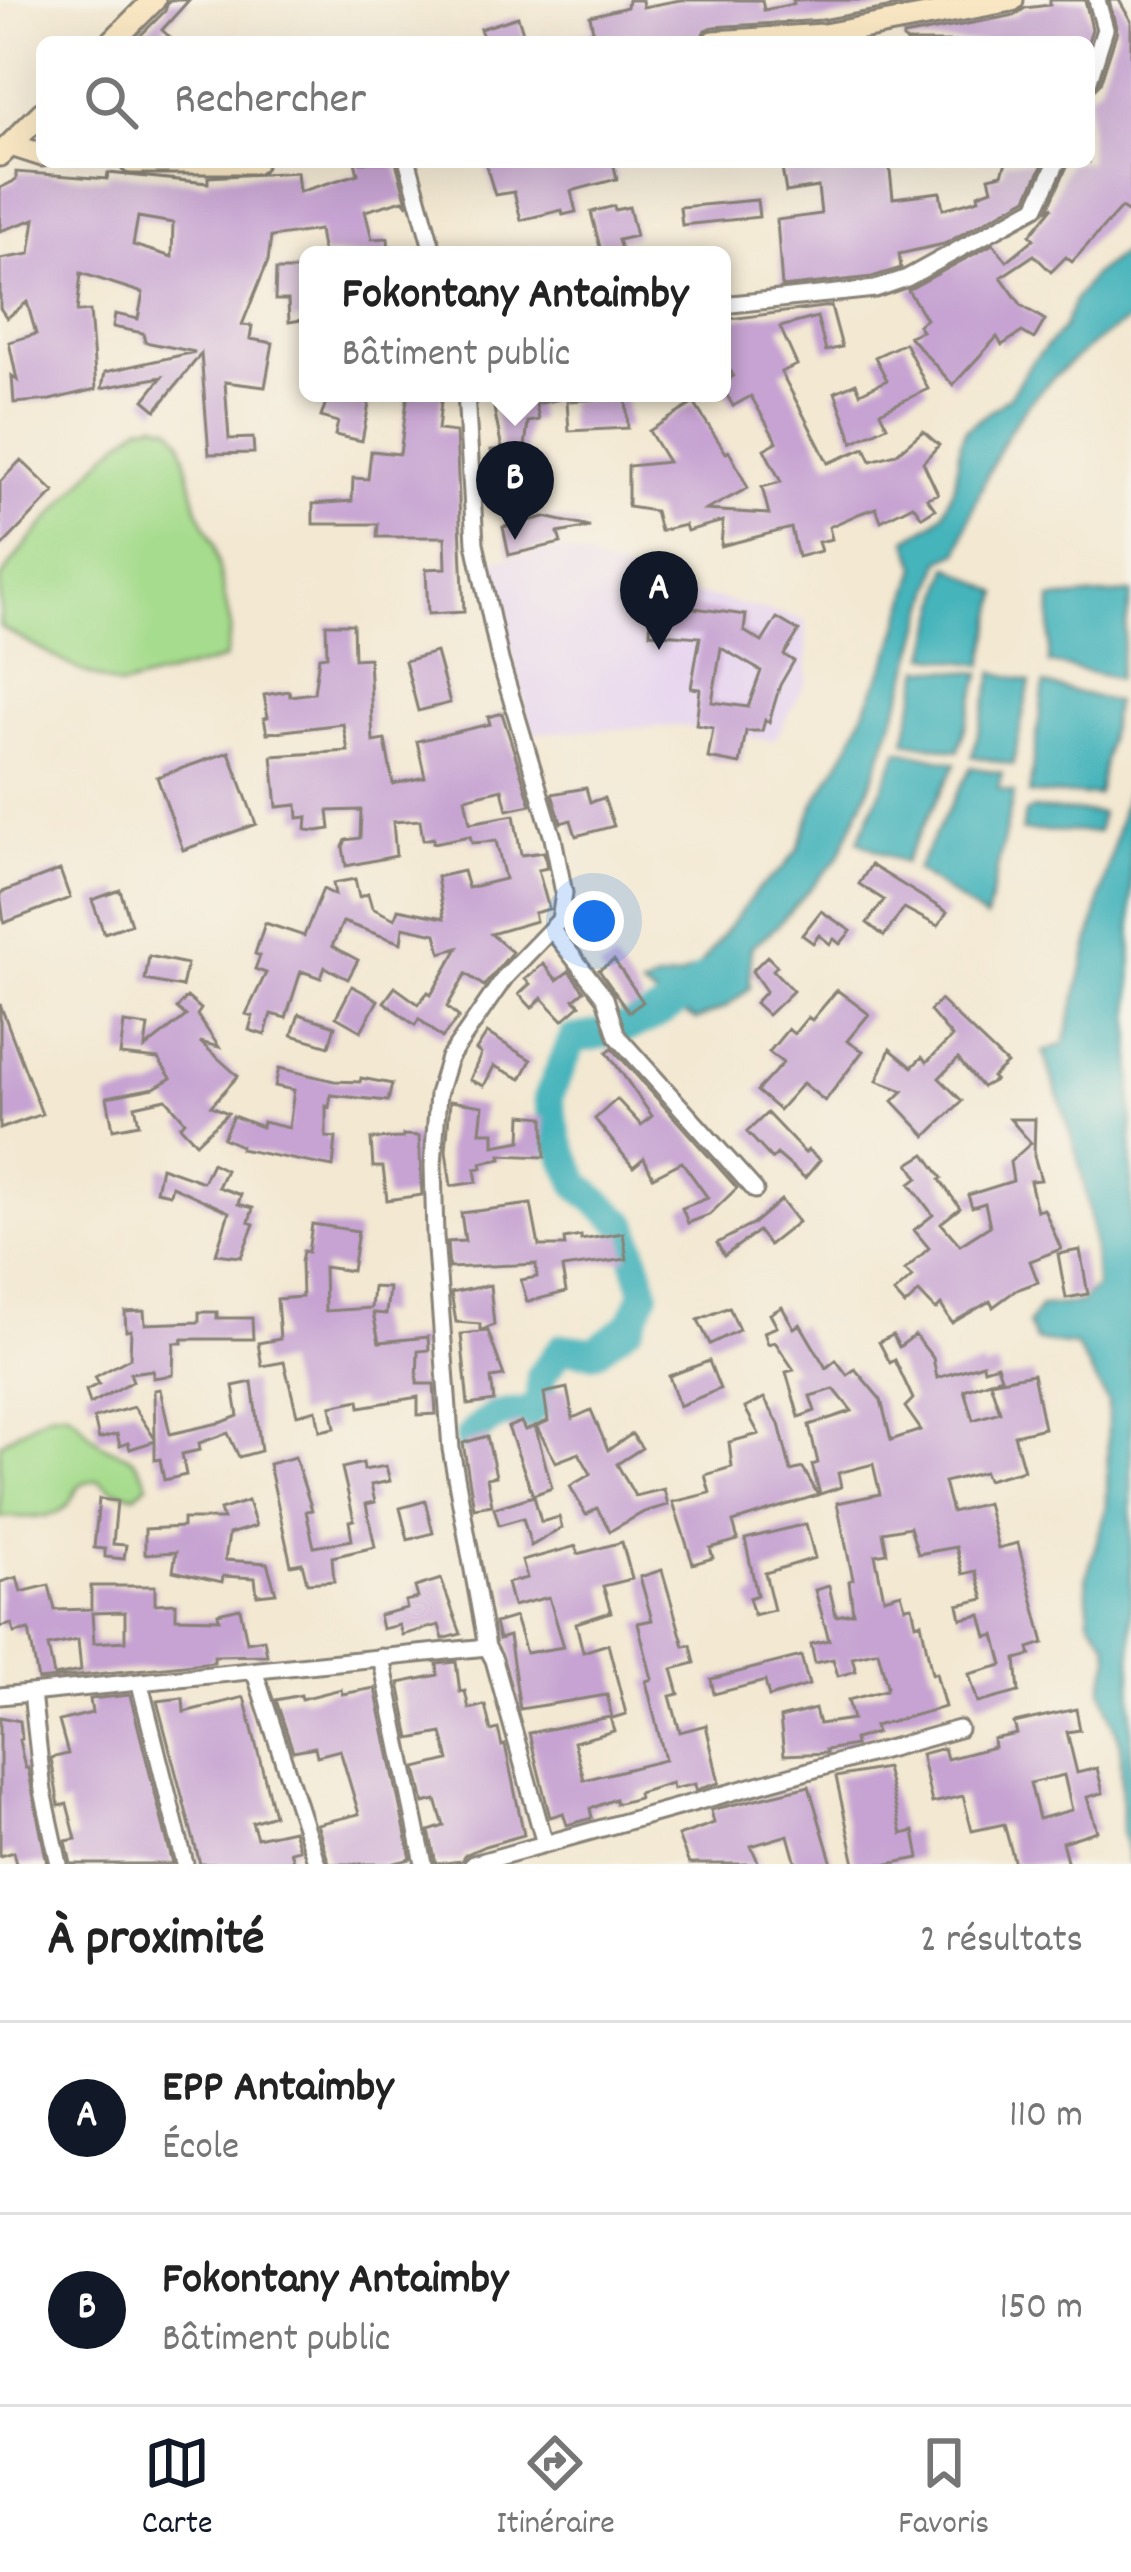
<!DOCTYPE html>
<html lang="fr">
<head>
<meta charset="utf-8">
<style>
  body { margin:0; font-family:Dekko,sans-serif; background:#f6f6f6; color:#222 }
  .you { position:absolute; left:594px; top:921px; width:42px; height:42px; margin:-30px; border:9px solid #fff; border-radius:50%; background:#1a73e8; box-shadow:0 0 0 18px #1a73e833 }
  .badge { display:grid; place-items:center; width:78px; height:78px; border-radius:50%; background:#111827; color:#fff; font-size:39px; font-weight:700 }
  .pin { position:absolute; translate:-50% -99px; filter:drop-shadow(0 3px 6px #0008) }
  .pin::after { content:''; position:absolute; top:63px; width:42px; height:36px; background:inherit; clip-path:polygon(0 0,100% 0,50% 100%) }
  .popup { position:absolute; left:299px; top:246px; width:432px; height:156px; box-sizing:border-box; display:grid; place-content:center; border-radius:18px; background:#fff; filter:drop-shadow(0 3px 9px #0005); font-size:39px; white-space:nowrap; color:#767676 }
  .popup b { font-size:45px; color:#222 }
  .popup::after { content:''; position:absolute; left:50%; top:100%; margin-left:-24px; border:24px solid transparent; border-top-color:#fff }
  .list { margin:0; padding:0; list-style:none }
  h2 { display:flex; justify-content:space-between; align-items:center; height:156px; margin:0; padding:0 48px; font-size:51px }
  h2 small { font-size:39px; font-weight:400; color:#767676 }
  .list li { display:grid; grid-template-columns:78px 1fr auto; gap:36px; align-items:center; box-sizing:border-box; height:192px; padding:0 48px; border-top:3px solid #e0e0e0 }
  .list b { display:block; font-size:45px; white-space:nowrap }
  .list p { margin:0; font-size:39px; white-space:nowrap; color:#767676 }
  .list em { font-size:39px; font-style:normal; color:#767676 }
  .icon { flex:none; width:66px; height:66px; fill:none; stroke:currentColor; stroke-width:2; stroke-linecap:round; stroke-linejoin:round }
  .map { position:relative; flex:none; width:1131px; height:1864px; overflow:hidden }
  .search { position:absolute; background:#fff; box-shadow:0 12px 48px #0002; left:36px; right:36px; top:36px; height:132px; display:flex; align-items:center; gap:30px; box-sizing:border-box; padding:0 42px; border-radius:18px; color:#767676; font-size:45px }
  .sheet { height:540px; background:#fff }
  nav { display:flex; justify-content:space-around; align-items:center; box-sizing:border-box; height:168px; border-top:3px solid #e0e0e0; background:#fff; font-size:33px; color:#767676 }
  nav a { display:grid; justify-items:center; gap:6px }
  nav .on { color:#111827 }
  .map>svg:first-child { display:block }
  .built { fill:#e6d3f0 }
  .green { fill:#a6dc8d; stroke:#617c54; stroke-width:3 }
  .water { fill:#44b4bb; stroke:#30686c; stroke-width:3 }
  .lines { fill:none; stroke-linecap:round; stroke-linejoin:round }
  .river { stroke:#44b4bb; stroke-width:30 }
  .building { fill:#c6a3d2; fill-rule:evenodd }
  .street-casing { stroke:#888277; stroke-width:21 }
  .secondary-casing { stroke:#888277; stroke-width:27 }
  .street { stroke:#fff; stroke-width:15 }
  .secondary { stroke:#f9e7c3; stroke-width:21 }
</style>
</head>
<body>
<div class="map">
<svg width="1131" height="1864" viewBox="0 0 1131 1864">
  <rect width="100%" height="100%" fill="#f7f3e8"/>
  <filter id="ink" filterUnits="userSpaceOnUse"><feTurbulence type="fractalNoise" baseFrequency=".00833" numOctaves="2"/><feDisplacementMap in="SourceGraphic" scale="24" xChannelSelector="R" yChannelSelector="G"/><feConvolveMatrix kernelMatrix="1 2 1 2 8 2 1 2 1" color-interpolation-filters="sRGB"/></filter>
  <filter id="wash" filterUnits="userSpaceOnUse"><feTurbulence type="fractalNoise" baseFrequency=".004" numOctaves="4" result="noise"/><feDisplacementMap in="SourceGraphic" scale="48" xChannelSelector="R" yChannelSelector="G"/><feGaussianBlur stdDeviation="2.7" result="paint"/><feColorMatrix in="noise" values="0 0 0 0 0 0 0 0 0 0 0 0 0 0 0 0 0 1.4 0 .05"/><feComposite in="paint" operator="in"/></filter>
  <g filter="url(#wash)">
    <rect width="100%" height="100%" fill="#f3e8d2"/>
    <path class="built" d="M560 549 667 587 806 620 807 680 774 741 680 726 532 733 490 561Z"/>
    <path class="green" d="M156 423 172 428 181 440 197 507 214 544 231 628 225 659 120 687 77 669 0 627V580L20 552 110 451 140 426Z
      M64 1411C79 1417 80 1425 92 1436 117 1461 130 1441 148 1484L134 1495 111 1489 99 1480C67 1484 81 1496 62 1510 47 1521 18 1516 0 1517V1443L49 1413Z"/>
    <path class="water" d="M1131 247V320C1096 337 1042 384 1019 416 998 446 967 517 959 552L941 560 904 689 874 776 838 858 775 928 751 947 750 988 726 1007 696 1020 642 988 657 980 679 977 699 966 757 890 783 868 798 849 814 804 849 746 893 646 917 567 907 539 934 523 944 512 955 482 960 443 966 429 1009 397 1031 363 1063 329 1075 299 1093 275Z
      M949 566 999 593 983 665 927 656Z
      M1131 593 1118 679 1049 663 1051 599Z
      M922 668 981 673 958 751 905 741Z
      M994 672 1030 682 1013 765 972 756Z
      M1044 684 1115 702 1098 795 1029 794Z
      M899 750 956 763 904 863 858 841Z
      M971 767 1002 773 998 789 1014 793 986 919 916 870Z
      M1131 774V1864H1129L1122 1831 1121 1745 1102 1688 1110 1658 1107 1643 1089 1619 1086 1579 1107 1506 1108 1402 1076 1346 1036 1341 1028 1324 1041 1306 1080 1303 1096 1287C1094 1194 1073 1138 1043 1052L1064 1044Z
      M1033 809 1101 813 1098 832 1022 831 1025 813Z"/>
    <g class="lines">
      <path class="river" d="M469 1438C486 1420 502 1408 528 1414L540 1400 541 1375 562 1348 594 1352 631 1324 645 1292 625 1225 578 1185 559 1143 548 1098 573 1039C624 1032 667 1017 703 979"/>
    </g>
    <g id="blocks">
      <path class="building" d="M169 0H189L162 30 175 42H134L165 11Z
        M628 0H642L643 7 680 0H762L764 10 794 4 793 0H930L822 20 713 27 705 30 700 40 687 42 686 37 651 42H569V37L593 31 590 16 627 7Z
        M1050 0H1085L1092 29 1088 42H907L903 39V36L1015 15 1025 8 1050 5Z
        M1109 0H1119L1131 21V214L1121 208 1072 262 1066 257 1051 272 1034 255 1001 277 1022 306 1045 320 1034 339 1022 332 1002 345 997 337 953 385 909 336 922 331 918 325 926 319 908 290 993 244 1007 261 1034 239 1030 235 1053 207 1048 209 1069 162H1089V95L1100 84 1117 31Z
        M518 17 526 42H485L480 29Z
        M355 162H396L408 206 403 200 365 211 372 239 388 238 389 255 323 254 319 230 271 237 268 261 242 325 252 326 250 339 273 343 265 387 225 382 229 439 253 438 254 453 209 454 201 354 156 410 144 400 162 377 102 388 105 372 195 352 145 342 143 333 113 327 115 314 138 319 143 293 81 273 77 312 90 311 96 389 50 400 14 403 12 376 17 380 9 342 36 334 27 302 7 318 0 308V259L30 254 35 219 0 231V188L16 180V172L107 179 108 173 208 183V177L297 172 299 192 358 174ZM138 217 173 223 172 257 133 245Z
        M485 162H613L617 179 571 191 576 212 563 215 562 210 521 220 514 192 495 195Z
        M781 162H889L893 198 940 192 943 209 979 199 978 194 992 189 989 177 1002 174 1006 162H1044L1027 198 944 244 899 254 901 268 872 277 782 287 777 220 821 214 818 187 786 192Z
        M757 200 759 217 682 225 680 207Z
        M614 206 615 210 629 207 636 236 618 240 623 255H602L591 212Z
        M276 270H308V319L289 322 288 300H275Z
        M831 306 842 347 826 351 817 317 780 327 797 365 781 372 804 416 828 463 865 448 871 461 896 454 923 431 939 445 923 462 938 494 927 498 935 509 922 517 913 505 881 521 876 508 861 513 829 527 832 539 818 542 821 551 798 557 791 528 721 546 723 521 687 531 685 525 660 531 655 511 628 507V466L668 462 649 431 694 403 726 453 729 451 748 488 706 510 769 514 762 487 781 482 764 449 777 442 751 396 733 406 722 386 733 376 722 357V320Z
        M905 343 928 389 880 412 887 426 853 442 835 392 856 383 860 393 887 380 875 357Z
        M329 393H371L362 441 335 435 338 422 321 417Z
        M408 393H442L438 430 456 432 464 612 428 614 426 569 446 568 445 537H377L378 524H313V504L352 501 353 478 368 479 371 451 400 454Z
        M491 393H561V399L536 404 539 420 528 422 524 456 544 462 540 476 517 469 518 496 495 497 491 450 502 449Z
        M626 398 628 428 569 431 567 401Z
        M21 460 54 492 0 548V482Z
        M544 517 590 527 558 533 561 543 509 555 503 527Z
        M679 606 746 615 744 631 762 642 777 618 799 631 784 655 794 661 780 685 769 722 765 720 762 731H746L740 764 708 758 713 728 696 725 700 689 691 688 700 637 650 633 651 617 667 618V608ZM721 648 761 671 748 707 712 702Z
        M326 624H353L354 659 369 658 373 742 385 740 393 784 425 777 417 741 490 724 488 717 502 713 531 805 507 810 502 789 465 798 470 823 514 815 521 855 544 852 547 868 538 870 549 909 534 913 536 921 491 934 512 952 484 986 466 974 447 1007 459 1017 442 1038 419 1019 415 1025 384 1002 395 987 418 1004 428 992 431 995 458 948 441 953 436 934 403 927 401 943 343 922 332 946 358 960 348 979 325 967 321 978 301 971 286 1018 271 1014 265 1035 249 1030 253 1016 246 1014 266 973 255 969 260 956 255 954 265 923 304 936 323 889 335 895 333 883 355 879 359 897 368 894 372 908 395 919 398 909 444 918 437 877 463 871 468 888 505 879 496 841 472 843 470 836 433 843V838L423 840 420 820 393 822 396 856 346 866 343 847 346 840 360 838 361 810 328 811 330 829 317 831 306 830 307 817 298 818 297 805 277 807 272 756 348 751 343 724 267 733 264 718 268 717 264 695 289 691 290 696 314 693 319 657 327 656Z
        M436 652 450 703 418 711 405 661Z
        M229 752 256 824 183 850 157 777Z
        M586 788 590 802 604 798 614 826 576 836 571 820 561 823 552 794Z
        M871 865 947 912 938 926 904 908 884 936 867 923 884 900 859 884Z
        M60 870 70 898 4 923 0 893Z
        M120 890 131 924 104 933 92 900Z
        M821 911 851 931 840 944 834 939 830 944 819 935 813 943 802 935Z
        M149 956 187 964 182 987 145 980Z
        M767 956 777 966 773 970 793 991 768 1015 755 1003 766 991 752 971Z
        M614 960 643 1002 629 1012 599 970Z
        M543 964 557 980 569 971 584 991 574 999 580 1005 563 1020 542 998 532 1008 519 994 530 984 525 979Z
        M352 986 378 1000 361 1031 336 1017Z
        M837 990 869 1014 847 1041 863 1051 825 1101 803 1083 779 1110 757 1091 783 1063 769 1052 788 1029 794 1034 808 1017 812 1020Z
        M187 997 201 1009 197 1015 219 1047 200 1042 238 1076 211 1106 228 1113 196 1143 180 1126 185 1121 166 1099 135 1106 139 1124 113 1129 107 1097 154 1088 171 1078 158 1059 120 1055 124 1023 148 1026 145 1048 186 1016 177 1008Z
        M940 1000 1007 1064 992 1077 995 1080 982 1087 958 1059 939 1078 962 1101 926 1136 893 1101 903 1091 877 1081 890 1049 912 1067 922 1057 927 1062 952 1037 930 1011Z
        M0 1004 42 1114 0 1129Z
        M299 1014 335 1026 329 1046 292 1035Z
        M487 1033 531 1060 521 1079 494 1066 484 1086 470 1080 481 1054 476 1050Z
        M612 1048 737 1188 709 1215 688 1223 682 1208 708 1198 682 1162 653 1177 644 1158 633 1167 595 1119 617 1099 641 1125 652 1116 607 1052Z
        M279 1068 334 1081 360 1082 361 1078 392 1084 388 1101 331 1095 329 1107 326 1106V1137L336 1138 333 1167 240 1149 241 1146 223 1138 233 1116 262 1127 263 1122 289 1128 294 1090 275 1086Z
        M450 1101 483 1106 480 1132H494V1146L521 1141 522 1115 544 1117 545 1157 500 1155 501 1159 481 1163 482 1168 475 1169 477 1182 451 1186 446 1151Z
        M767 1113 805 1153 808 1150 820 1160 805 1178 777 1154 772 1159 747 1132Z
        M1010 1119H1035L1034 1156 1041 1180 1030 1181 1037 1211 1044 1209 1061 1249 1030 1261 1038 1282 1016 1290 993 1307 990 1301 952 1323 941 1305 936 1310 919 1292 905 1305 894 1293 912 1277 905 1270 929 1248 914 1230 933 1215 910 1184 918 1178 909 1164 925 1154 942 1178 940 1180 960 1208 941 1223 960 1245 990 1226 985 1203 972 1207 968 1195 1013 1181 1010 1162 1031 1143Z
        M403 1135 419 1136 422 1195 387 1200 383 1167H373L371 1139 403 1138Z
        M212 1163 226 1170 218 1187 241 1195 238 1204 253 1208 249 1222 254 1224 241 1257 216 1254 229 1212 172 1186 170 1194 156 1191 161 1167 203 1182Z
        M781 1200 798 1222 769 1245 758 1231 724 1256 717 1243 753 1224Z
        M531 1204 539 1246H565L564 1239 581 1236V1240L623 1233 627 1259 562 1268 566 1292 527 1302 521 1280 537 1277 536 1264 449 1268 447 1242 465 1241 461 1213Z
        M312 1224 358 1231 352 1271 324 1267 325 1311 371 1308 373 1287 389 1288 386 1314 373 1313 379 1342 428 1337 429 1350 418 1351 417 1384H434L436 1414 418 1415V1397L360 1407 359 1400 331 1406 335 1428 320 1431 316 1410 297 1415 284 1362 262 1366 258 1343 280 1339 277 1299 302 1297 301 1262 303 1251 308 1252Z
        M1080 1250 1088 1294 1066 1298 1058 1254Z
        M490 1285 494 1325 480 1331V1324L456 1322 451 1293Z
        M729 1307 739 1330 710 1344 698 1320Z
        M782 1307 794 1328 800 1324 826 1368 836 1360 847 1375 855 1369 881 1400 891 1440 921 1430 905 1407 913 1399 895 1360 890 1363 879 1342 893 1335 899 1347 915 1335 933 1358 937 1378 983 1364 984 1369 997 1365 1001 1377 964 1390 973 1420 1000 1412 990 1382 1033 1374 1044 1428 1014 1435 1024 1470 987 1480 984 1472 944 1482 952 1512 987 1503 998 1548 1018 1543 1044 1643 1029 1648 1031 1655 1016 1659 1019 1692 978 1703 969 1674 1003 1665 995 1635 987 1637 981 1615 961 1619 958 1605 984 1599 976 1571 963 1574 956 1547 918 1554 910 1527 883 1532 887 1553 875 1555 884 1598 901 1593 905 1607 912 1606 916 1624 921 1622 932 1674 936 1673 945 1707 874 1726 876 1733 854 1739 855 1745 826 1750 827 1753 784 1755 780 1718 815 1709 819 1724 853 1719 848 1700 886 1690 887 1686 878 1651 852 1657 856 1671 838 1676 833 1659 815 1663 811 1644 829 1640 815 1590 829 1586 836 1616 853 1613 849 1581 853 1579 837 1503 880 1494 873 1464 838 1473 841 1487 820 1494 812 1465 818 1463 809 1425 852 1411 834 1389 810 1396 815 1411 799 1417 786 1372 794 1370 775 1342 768 1344 764 1332 777 1327 770 1314Z
        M144 1311 145 1324 199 1322V1312H217V1318H252L253 1339H182V1343H174L173 1375 153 1378V1370L130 1373 133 1381 90 1404 86 1390 99 1384 95 1377 130 1358 131 1330 126 1331 125 1312Z
        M488 1331 504 1376 491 1378 494 1401 468 1405 461 1334Z
        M709 1361 720 1389 679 1406 669 1376Z
        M252 1382 261 1451 239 1457 228 1433 199 1443 200 1450 182 1454 186 1475 164 1480 160 1459 155 1460V1441L130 1449 128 1443 120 1446 117 1434 99 1439 94 1418 134 1407 155 1439 154 1390 160 1389 170 1434 223 1422 238 1416 233 1386Z
        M567 1388 573 1418 591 1410 608 1450 632 1434 642 1448 617 1464 635 1496 664 1489 668 1505 644 1512 610 1531 597 1508 586 1515 570 1486 591 1474 579 1453 556 1462 536 1426 548 1421 544 1393Z
        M764 1398 779 1424 791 1471 803 1468 818 1495 733 1522 738 1540 710 1548 713 1558 693 1564 673 1502 710 1493 705 1475 732 1467 729 1442 759 1434 745 1408Z
        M521 1422 525 1430 535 1426 552 1488 533 1495 508 1427Z
        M487 1436 496 1476 487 1478 492 1505 474 1508 463 1443Z
        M295 1457 312 1510 306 1511 314 1547 352 1540 349 1521 354 1520 342 1468 363 1463 364 1470 386 1466 390 1481 371 1485 375 1502 366 1504 375 1547 332 1557 334 1581 307 1583 302 1563 291 1565 269 1464Z
        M534 1496 541 1522 559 1517 562 1528 531 1546 523 1518 499 1525 494 1508Z
        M99 1499 117 1501 113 1544 126 1545 124 1559 105 1557V1549L94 1548Z
        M248 1501 256 1526 229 1534 225 1560 267 1563 276 1593 257 1595 255 1578 223 1576 222 1582 173 1571 176 1552 145 1554V1529L183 1527V1519H223L220 1510Z
        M425 1501 433 1533 408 1540 400 1508Z
        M806 1524 815 1558 765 1573 774 1610 754 1615 749 1598 757 1595 745 1539Z
        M622 1542 632 1579 603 1586 611 1612 576 1623 583 1652 608 1644 626 1714 612 1718 607 1695 520 1709 509 1636 499 1639 495 1623 515 1617 526 1653 564 1647 549 1597 513 1606 507 1583 527 1578 522 1561 576 1546 578 1554Z
        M662 1570 684 1646 691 1645 695 1663 672 1669 679 1694 670 1696 680 1732 706 1725 719 1783 696 1790 695 1784 673 1789 672 1783 638 1793 639 1798 616 1804 615 1799 590 1809 592 1818 567 1825 563 1813 550 1817 529 1733 610 1717 614 1731 574 1742 584 1780 665 1760 646 1681 652 1679 638 1623 652 1620 640 1577Z
        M17 1577 21 1592 49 1585 55 1610 91 1609V1586H155V1604L176 1603V1618L219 1619 218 1613 240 1608 247 1642 264 1639 267 1655 214 1656V1662L38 1680 29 1630 14 1633 12 1624 0 1627V1582ZM125 1612V1641L94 1643 92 1613ZM78 1640 81 1671 54 1676 48 1646Z
        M441 1579 461 1634 443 1639 439 1625 402 1635 399 1625 382 1629 379 1615 407 1608 405 1601 418 1598 415 1587Z
        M801 1656 809 1685 769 1697 765 1681 714 1694 711 1679Z
        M456 1662 460 1692 465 1691 469 1709 485 1705 491 1731 498 1729 502 1746 505 1745 524 1835 485 1846 465 1855 461 1861 436 1864 429 1831 444 1826 436 1800 424 1803 416 1768 449 1760 442 1733 410 1739 399 1683 438 1675 437 1664Z
        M375 1688 411 1859 391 1864H329L317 1824 359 1814 340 1750 317 1756 315 1747 293 1751 276 1700 301 1695 302 1699 341 1689 342 1694Z
        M130 1695 173 1864H71L66 1841 76 1839 67 1804 59 1806 51 1758 68 1754 59 1721 92 1713 90 1699Z
        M244 1697 274 1815 252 1822 257 1838 293 1830 299 1849 290 1851 294 1864H200L157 1701 183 1698 184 1712Z
        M1076 1709 1080 1730 1067 1732 1077 1773 1097 1768 1103 1793 1087 1797 1097 1831 1062 1842 1068 1864H1015L1004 1824 972 1831 963 1796 932 1803 921 1754 944 1748 947 1759 994 1747 993 1739 1017 1734 1014 1723ZM1064 1775 1072 1810 1039 1819 1030 1783Z
        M0 1717 20 1721 22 1739 19 1740 25 1768H28L47 1864H16L13 1852 0 1856Z
        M886 1768 902 1834 914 1831 919 1858 888 1864H855L836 1777Z
        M809 1786 832 1864H796L788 1835 751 1846 759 1864H689L678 1836 714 1823 711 1810Z"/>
    </g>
  </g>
  <g filter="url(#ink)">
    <use href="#blocks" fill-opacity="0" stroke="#888277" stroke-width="3"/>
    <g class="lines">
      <g class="street-casing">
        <path id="street" d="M1089 80 1105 29 1097 0
          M408 162 434 255
          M722 305 875 289 907 278 1036 207 1057 162
          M466 393 475 543 500 660 553 838 564 893 560 920 505 977 449 1058 438 1094 433 1165 435 1236 451 1449 487 1647
          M552 930 605 998 617 1036 755 1190
          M381 1657 424 1864
          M255 1673 317 1864
          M140 1684 185 1864
          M32 1693 43 1791 59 1864
          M0 1696 487 1647 494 1660 545 1844
          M473 1864 959 1729"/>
      </g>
      <g class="secondary-casing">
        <path id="secondary" d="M112 42 154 0
          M714 42 824 35 1012 0
          M11 145 42 155
          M0 155 42 113
          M131 162H255"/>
      </g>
      <use href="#street" class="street"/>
      <use href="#secondary" class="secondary"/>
    </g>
  </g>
</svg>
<div class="you"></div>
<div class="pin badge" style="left:659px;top:650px">A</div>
<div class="pin badge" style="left:515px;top:540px">B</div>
<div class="popup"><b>Fokontany Antaimby</b>Bâtiment public</div>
<div class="search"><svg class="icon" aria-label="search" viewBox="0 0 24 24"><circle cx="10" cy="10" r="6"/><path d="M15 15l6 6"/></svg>Rechercher</div>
</div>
<section class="sheet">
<h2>À proximité<small>2 résultats</small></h2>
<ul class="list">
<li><span class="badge">A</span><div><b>EPP Antaimby</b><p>École</p></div><em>110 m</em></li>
<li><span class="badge">B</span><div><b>Fokontany Antaimby</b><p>Bâtiment public</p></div><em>150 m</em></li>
</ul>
</section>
<nav>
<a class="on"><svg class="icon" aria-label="map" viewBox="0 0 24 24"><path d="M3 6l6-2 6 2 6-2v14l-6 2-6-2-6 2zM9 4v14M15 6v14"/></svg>Carte</a>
<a><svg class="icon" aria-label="directions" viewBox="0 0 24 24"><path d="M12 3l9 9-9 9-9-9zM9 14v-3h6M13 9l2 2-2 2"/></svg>Itinéraire</a>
<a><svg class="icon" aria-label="saved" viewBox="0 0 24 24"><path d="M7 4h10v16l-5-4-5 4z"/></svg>Favoris</a>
</nav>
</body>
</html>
